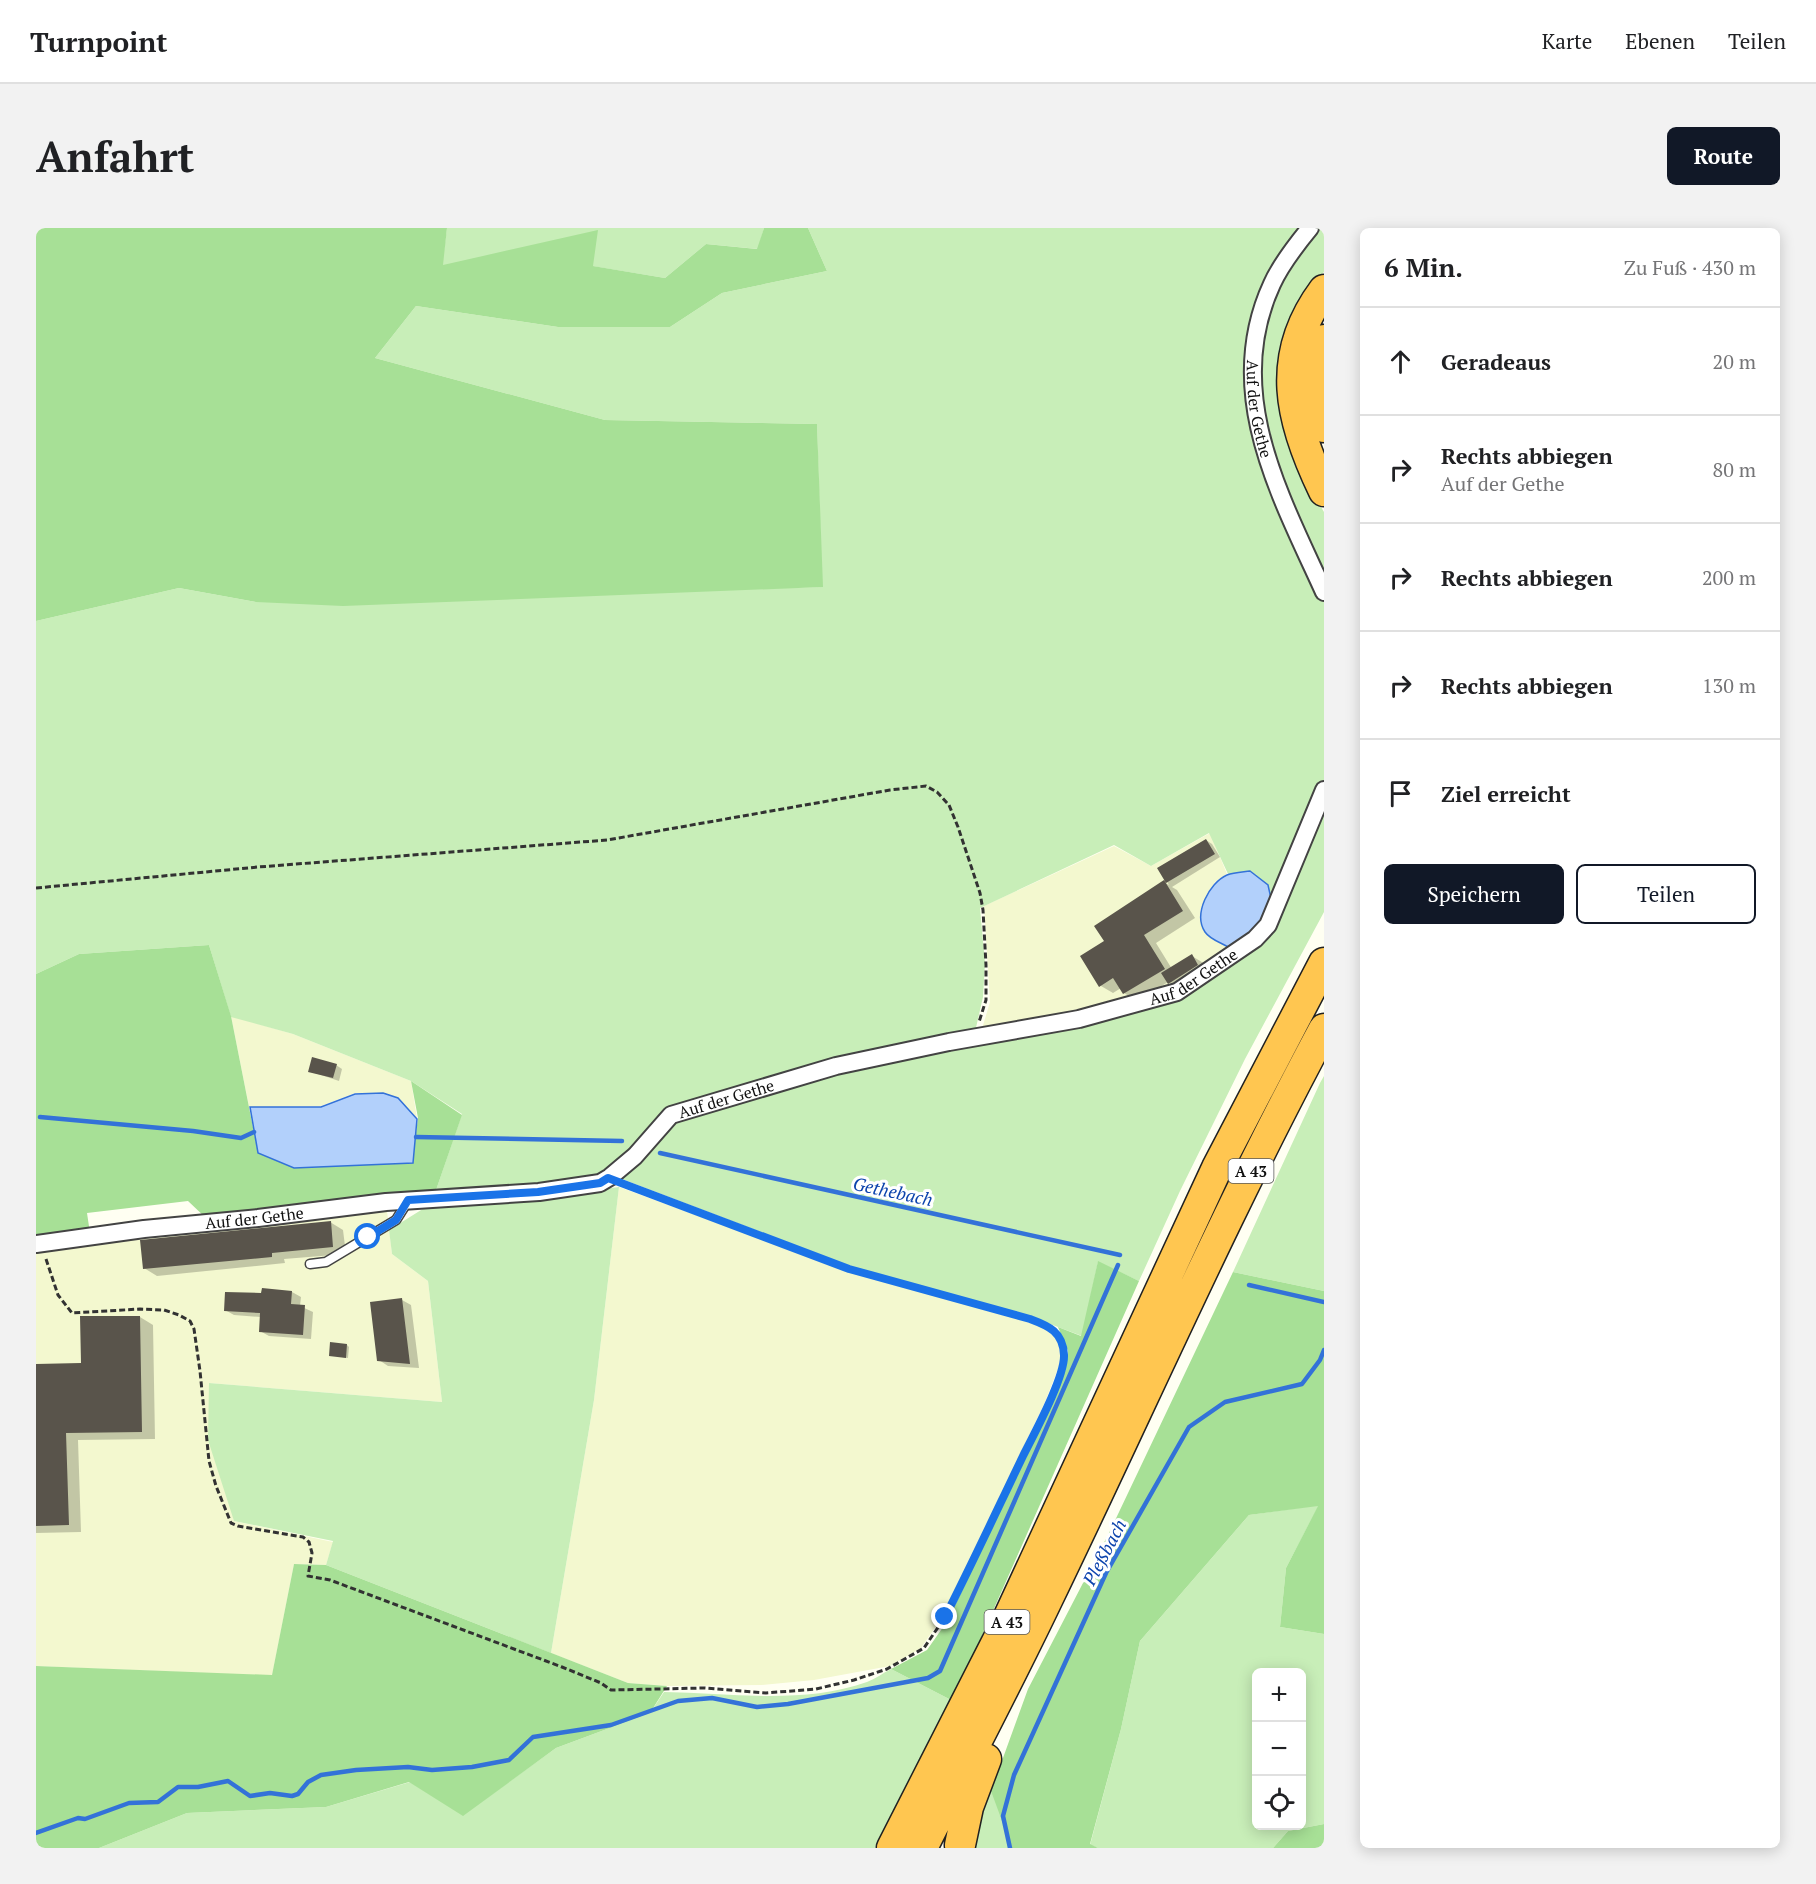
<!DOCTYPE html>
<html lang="de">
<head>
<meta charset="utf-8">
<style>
  body { margin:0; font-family:"PT Serif",serif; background:#f2f2f2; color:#202124 }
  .controls { position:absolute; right:18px; bottom:18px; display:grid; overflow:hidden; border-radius:9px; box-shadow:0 3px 15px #0003 }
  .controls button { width:54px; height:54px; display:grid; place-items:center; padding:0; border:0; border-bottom:2px solid #e0e0e0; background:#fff; color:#202124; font:30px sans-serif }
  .stop { position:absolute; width:18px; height:18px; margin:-14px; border:4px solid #1a73e8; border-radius:50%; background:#fff }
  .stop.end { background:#1a73e8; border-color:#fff; box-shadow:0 2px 6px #0008 }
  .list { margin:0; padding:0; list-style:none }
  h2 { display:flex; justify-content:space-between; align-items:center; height:78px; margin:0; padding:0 24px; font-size:26px }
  h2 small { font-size:20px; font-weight:400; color:#757577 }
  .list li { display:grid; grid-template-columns:39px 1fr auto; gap:18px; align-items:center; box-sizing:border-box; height:108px; padding:0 24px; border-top:2px solid #e0e0e0 }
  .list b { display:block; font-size:22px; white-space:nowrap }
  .list p { margin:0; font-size:20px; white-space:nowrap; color:#757577 }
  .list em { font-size:20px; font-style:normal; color:#757577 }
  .actions { display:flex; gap:12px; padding:18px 24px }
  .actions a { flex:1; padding:14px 0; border:2px solid #111827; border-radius:9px; text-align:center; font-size:21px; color:#111827 }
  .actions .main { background:#111827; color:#fff }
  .icon { flex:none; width:33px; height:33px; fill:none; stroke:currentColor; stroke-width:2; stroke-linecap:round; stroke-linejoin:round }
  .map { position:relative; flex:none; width:1288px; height:1620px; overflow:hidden; border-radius:9px }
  header { display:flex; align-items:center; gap:36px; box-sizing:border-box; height:84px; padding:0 30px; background:#fff; border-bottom:2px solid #e0e0e0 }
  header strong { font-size:28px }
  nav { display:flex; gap:33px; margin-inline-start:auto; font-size:21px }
  .intro { display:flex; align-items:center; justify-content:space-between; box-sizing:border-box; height:144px; padding:0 36px }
  h1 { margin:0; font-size:42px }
  .button { padding:15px 27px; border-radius:9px; background:#111827; color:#fff; font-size:21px; font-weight:700 }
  main { display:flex; gap:36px; padding:0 36px }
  aside { flex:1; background:#fff; border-radius:9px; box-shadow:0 3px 15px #0003 }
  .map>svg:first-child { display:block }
  .farmland { fill:#f3f8cf }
  .green { fill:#c8eeb8; fill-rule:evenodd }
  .forest { fill:#a7e096 }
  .water { fill:#b2d0fb; stroke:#3372d8; stroke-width:1.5 }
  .shadow { fill:#0003 }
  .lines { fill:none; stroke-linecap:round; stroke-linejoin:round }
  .stream { stroke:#3372d8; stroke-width:4.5 }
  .building { fill:#59544b }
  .service-casing { stroke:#434343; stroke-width:11 }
  .minor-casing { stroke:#434343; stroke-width:20 }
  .motorway-casing { stroke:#212121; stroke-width:33 }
  .path { stroke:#323232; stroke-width:3; stroke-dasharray:6 3; stroke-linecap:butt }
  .service { stroke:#fff; stroke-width:8 }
  .minor { stroke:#fff; stroke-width:16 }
  .motorway { stroke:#ffc650; stroke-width:30 }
  .route { stroke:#1a73e8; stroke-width:8 }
  .labels { text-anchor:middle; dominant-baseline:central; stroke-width:6; stroke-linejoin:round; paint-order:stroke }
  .shield { fill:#fff; stroke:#585858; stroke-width:1.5 }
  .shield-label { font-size:15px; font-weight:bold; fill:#101010 }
  .street-label { font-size:16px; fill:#101010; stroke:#fff }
  .water-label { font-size:18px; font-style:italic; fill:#0d44ad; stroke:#fff }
</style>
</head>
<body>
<header>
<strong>Turnpoint</strong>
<nav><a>Karte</a><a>Ebenen</a><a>Teilen</a></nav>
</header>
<div class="intro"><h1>Anfahrt</h1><a class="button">Route</a></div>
<main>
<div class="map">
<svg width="1288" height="1620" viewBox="0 0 1288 1620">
  <rect width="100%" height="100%" fill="#fffff2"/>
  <path class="farmland" d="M1174 605 1191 646 1179 654 1164 682 1168 703 1178 712 1197 722 1141 761 945 804 954 774 948 678 1078 618 1115 638Z
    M195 788 257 806 375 853 381 890 362 870 347 865H319L285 878 213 879Z
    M583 959 813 1043 1009 1099 1023 1112 1025 1133 1009 1174 907 1388 885 1420 854 1438 778 1452 725 1457 631 1458 592 1455 515 1425 558 1172Z
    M350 974 356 1026 392 1053 406 1174 173 1155 198 1293 297 1314 290 1337 258 1336 236 1448 0 1438V1019Z"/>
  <path class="green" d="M411 0H728L722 21 670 16 629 50 556 38 406 37Z
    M772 0H1266L1232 43 1215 105 1228 200 1224 116 1247 45 1280 0H1288V44L1273 60 1272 257 1288 284V684L1209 831 1144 963 1103 1053 1062 1034 1046 1108 998 1090 814 1038 586 951 632 896 775 850 1094 781 1227 709 1252 672 1268 627 1236 675C1222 649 1225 640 1192 646L1173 605 1115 638 1078 617 944 680 949 735 947 769 939 804 630 882 594 925 561 951 399 965 426 886 375 853 257 806 195 789 173 717 43 726 0 746V393L143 360 220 374 786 359 781 196 569 192 339 130 380 78 522 99H634L686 65 791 43Z
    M1288 848V1063L1197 1044 1284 855Z
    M583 959 558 1172 515 1425 290 1337 297 1313 198 1293 172 1212 173 1155 406 1174 392 1053 356 1026 353 1002 390 979 506 969Z
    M1283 1277 1250 1340 1244 1399 1288 1406V1596L1252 1603 1237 1620H1062L1054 1617 1085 1501 1104 1413 1213 1287ZM1220 1444H1266V1598H1220Z
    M855 1441 917 1473 839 1620H63L151 1585 290 1579 374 1554 427 1587 520 1520 614 1485 628 1464C695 1465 766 1477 831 1454 839 1451 847 1445 855 1441Z
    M952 1551 976 1620H930Z"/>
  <path class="forest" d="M0 0H411L407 37 562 2 557 38 629 50 670 16 721 21 728 0H772L791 43 686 65 634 99H522L380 78 339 130 569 192 781 196 787 359 307 378 220 374 143 360 0 393Z
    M173 717 195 788 222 925 258 939 376 935 382 890 375 853 426 887 399 965 171 991 152 973 51 985 54 1005 0 1012V746L43 726Z
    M1062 1033 1103 1053 917 1473 855 1441 891 1422 912 1392 1010 1188 1029 1143 1032 1123 1022 1099 1045 1108Z
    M1197 1044 1288 1063V1406L1244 1399 1250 1340 1282 1278 1213 1287 1104 1413 1085 1501 1054 1616 1062 1620H976L955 1563 992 1461 1074 1303Z
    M258 1336 290 1337 592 1455 631 1458 614 1485 520 1520 427 1588 373 1554 290 1579 151 1585 63 1620H0V1438L236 1447Z
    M1288 1596V1620H1237L1252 1603Z"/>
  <path class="water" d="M1214 643 1232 657 1236 675 1219 706 1197 722C1188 715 1175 713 1169 704 1157 686 1173 655 1191 647 1198 644 1207 644 1214 643Z
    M347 865 362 870 381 891 377 935 258 940 222 925 214 879H285L319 866Z"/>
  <path class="shadow" d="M1170 612 1176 616 1184 629 1136 659 1141 662 1159 690 1120 715 1136 741 1156 728 1169 736 1146 762 1132 754 1101 773 1088 765 1085 760 1077 765 1065 758 1070 714 1128 654 1133 657 1123 641Z
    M300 837 306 841 303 853 273 843Z
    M294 994 307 1002 310 1026 248 1031 249 1035 121 1048 108 1040Z
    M227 1062 256 1064 265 1069 264 1078 277 1084 275 1111 233 1108 224 1103 225 1089 198 1087 189 1082 227 1067Z
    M366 1072 375 1077 383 1140 352 1138 343 1132Z
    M104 1089 117 1097 119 1211 42 1212 45 1304 0 1305V1137L47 1136Z
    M311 1117 313 1119 312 1130 294 1127Z"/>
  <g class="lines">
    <path class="stream" d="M4 889 157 903 205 910 218 904
      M380 909 586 913
      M624 925 1084 1027
      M1213 1057 1288 1074
      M0 1605 42 1590 49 1591 93 1575 122 1574 142 1559H162L192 1553 214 1568 234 1565 256 1568 262 1566 272 1554 285 1547 320 1542 372 1539 396 1542 436 1539 473 1532 497 1509 575 1497 642 1473 676 1470 721 1479 752 1476 892 1450 904 1443 1082 1037
      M974 1620 967 1588 978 1547 1070 1345 1153 1199 1189 1174 1266 1156 1284 1132 1288 1122"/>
  </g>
  <path class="building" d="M1170 611 1179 626 1130 655 1121 640Z
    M1128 652 1147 683 1108 707 1129 741 1087 766 1077 750 1063 759 1044 728 1068 713 1058 698Z
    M1156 726 1162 737 1132 756 1125 745Z
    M276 829 301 836 297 850 272 844Z
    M295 993 297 1019 236 1025V1029L107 1041 104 1012Z
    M226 1060 256 1063 255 1076 269 1077 267 1107 223 1104 224 1085 188 1083 189 1064 225 1065Z
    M366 1070 374 1136 341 1133 334 1074Z
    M44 1088H104L106 1204 30 1205 33 1297 0 1298V1136L45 1135Z
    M294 1114 311 1116 310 1130 293 1128Z"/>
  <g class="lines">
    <g class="service-casing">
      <path id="service" d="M274 1036 290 1034 360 992 372 973"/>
    </g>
    <g class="minor-casing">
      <g id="minor">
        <path id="s1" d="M1274 0C1260 17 1245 36 1236 56 1186 164 1244 267 1288 364"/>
        <path id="s2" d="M0 1016 108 1001 222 990 350 974 503 964 564 955 574 949 599 928 635 887 800 838 913 814 1043 791 1141 764 1219 711 1232 697 1288 562"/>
      </g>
    </g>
    <g class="motorway-casing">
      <path id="motorway" d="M1288 62C1238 129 1254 193 1288 263
        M1288 112C1279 141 1276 169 1288 199
        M924 1617 932 1579 950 1531
        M856 1620 963 1410 1181 940 1288 735
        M886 1620C928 1537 972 1454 1012 1370 1104 1180 1188 987 1288 801"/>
    </g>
    <path class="path" d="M0 660 222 639 571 612 854 562 890 558 901 564 913 577 922 599 944 665 947 682 950 737V772L943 794
      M10 1031 22 1067 36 1085 104 1081 128 1082 143 1087 154 1093 158 1101 164 1143 173 1233 180 1258 195 1295 202 1298 267 1309 273 1314 276 1325 272 1348 294 1352 526 1439 565 1455 575 1462 669 1460 730 1465 780 1461 818 1452 851 1441 888 1420 909 1389C936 1335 962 1279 989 1224 999 1203 1029 1149 1028 1127 1028 1114 1022 1104 1011 1097L813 1041 589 956"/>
    <use href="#service" class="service"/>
    <use href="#minor" class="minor"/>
    <use href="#motorway" class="motorway"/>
  </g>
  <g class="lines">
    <path class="route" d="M332 1009 360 992 372 972 502 964 564 955 572 950 813 1041 994 1091C1013 1098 1027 1104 1028 1127 1029 1149 998 1206 987 1228 961 1282 936 1336 909 1389"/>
  </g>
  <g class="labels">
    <g class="shield">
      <rect x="1192.5" y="931" width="45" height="24" rx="4.5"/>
      <rect x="948.5" y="1382" width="45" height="24" rx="4.5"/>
    </g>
    <g class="shield-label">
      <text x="1215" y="943">A 43</text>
      <text x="971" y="1394">A 43</text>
    </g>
    <g class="street-label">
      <text stroke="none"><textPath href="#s1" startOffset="196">Auf der Gethe</textPath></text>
      <text stroke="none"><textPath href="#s2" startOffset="1209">Auf der Gethe</textPath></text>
      <text stroke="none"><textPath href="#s2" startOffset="724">Auf der Gethe</textPath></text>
      <text stroke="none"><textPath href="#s2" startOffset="220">Auf der Gethe</textPath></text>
    </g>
    <g class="water-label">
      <text transform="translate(857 963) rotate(12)">Gethebach</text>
      <text transform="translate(1068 1324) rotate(-62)">Pleßbach</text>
    </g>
  </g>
</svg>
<div class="controls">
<button>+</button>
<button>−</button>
<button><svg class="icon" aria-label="locate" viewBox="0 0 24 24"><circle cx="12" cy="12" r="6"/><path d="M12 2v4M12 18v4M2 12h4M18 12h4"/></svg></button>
</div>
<div class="stop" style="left:332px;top:1009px"></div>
<div class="stop end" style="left:909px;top:1389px"></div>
</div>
<aside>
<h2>6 Min.<small>Zu Fuß · 430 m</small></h2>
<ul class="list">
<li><svg class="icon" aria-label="ahead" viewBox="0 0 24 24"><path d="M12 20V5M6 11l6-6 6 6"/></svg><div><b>Geradeaus</b></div><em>20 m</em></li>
<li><svg class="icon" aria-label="right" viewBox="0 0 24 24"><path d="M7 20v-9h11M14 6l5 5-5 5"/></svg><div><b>Rechts abbiegen</b><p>Auf der Gethe</p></div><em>80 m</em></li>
<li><svg class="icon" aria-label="right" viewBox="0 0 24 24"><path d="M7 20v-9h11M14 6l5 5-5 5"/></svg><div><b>Rechts abbiegen</b></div><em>200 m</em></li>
<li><svg class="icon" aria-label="right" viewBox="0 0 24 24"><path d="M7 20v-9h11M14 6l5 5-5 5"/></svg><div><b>Rechts abbiegen</b></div><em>130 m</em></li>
<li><svg class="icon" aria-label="arrive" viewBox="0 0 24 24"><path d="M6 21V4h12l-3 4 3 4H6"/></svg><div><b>Ziel erreicht</b></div></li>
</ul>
<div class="actions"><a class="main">Speichern</a><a>Teilen</a></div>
</aside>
</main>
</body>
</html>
